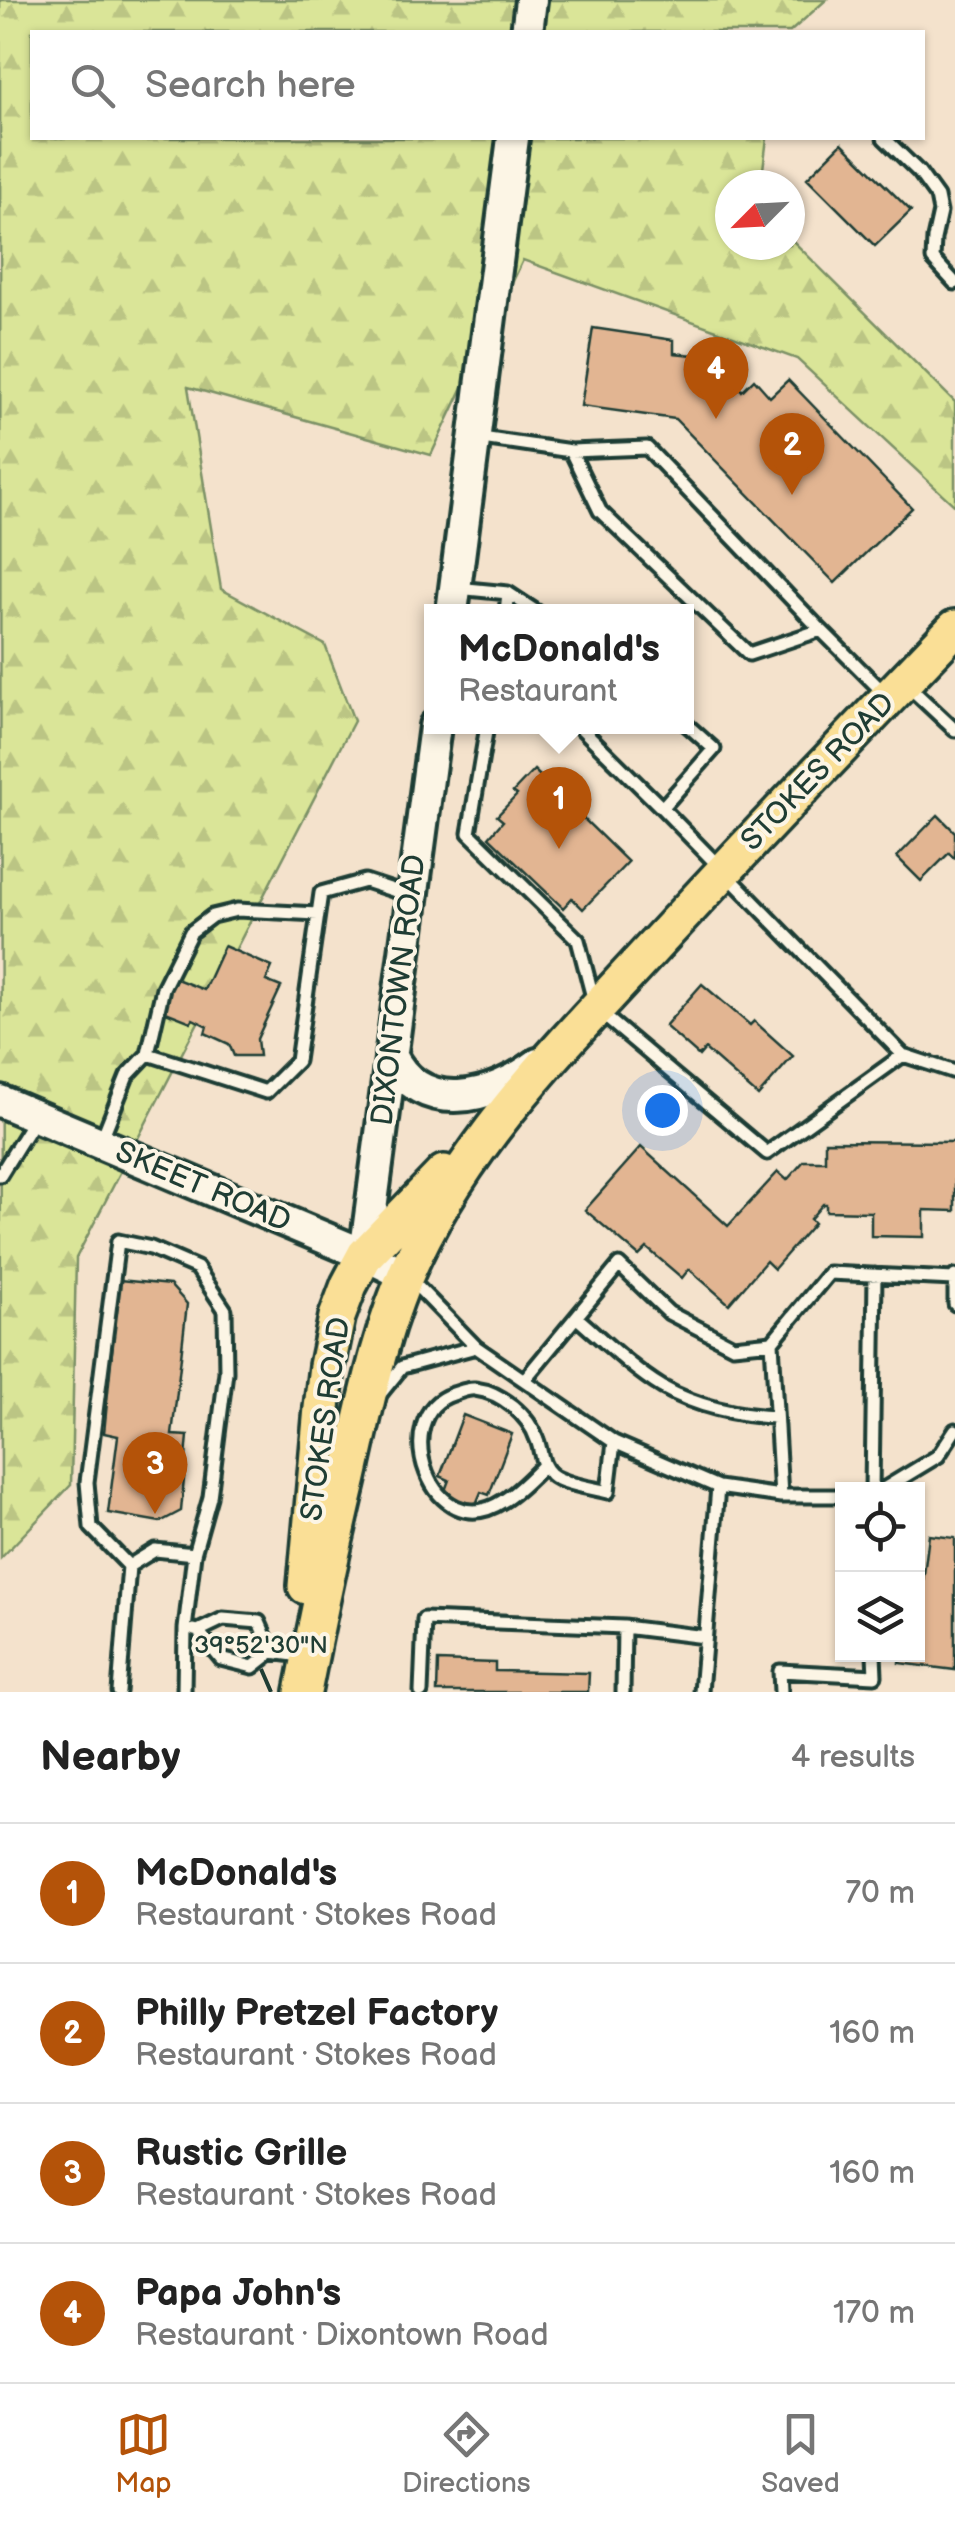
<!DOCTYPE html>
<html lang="en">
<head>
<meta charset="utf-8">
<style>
  body { margin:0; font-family:"Balsamiq Sans",sans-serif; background:#f6f6f6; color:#222 }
  .controls { position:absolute; right:30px; bottom:30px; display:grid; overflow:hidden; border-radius:0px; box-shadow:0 2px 8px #0004 }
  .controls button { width:90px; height:90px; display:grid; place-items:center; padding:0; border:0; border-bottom:2px solid #e0e0e0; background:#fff; color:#222; font:50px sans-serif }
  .compass { position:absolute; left:715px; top:170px; width:90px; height:90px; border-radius:50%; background:#fff; box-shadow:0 2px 8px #0004; rotate:246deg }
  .you { position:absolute; left:662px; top:1110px; width:35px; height:35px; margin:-25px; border:8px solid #fff; border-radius:50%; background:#1a73e8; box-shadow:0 0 0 15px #1a73e833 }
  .badge { display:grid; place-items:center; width:65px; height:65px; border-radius:50%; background:#b45309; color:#fff; font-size:32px; font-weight:700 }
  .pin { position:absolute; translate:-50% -82px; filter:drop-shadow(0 2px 5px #0008) }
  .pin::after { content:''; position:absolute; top:52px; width:35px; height:30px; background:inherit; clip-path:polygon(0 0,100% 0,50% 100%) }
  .popup { position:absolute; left:424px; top:604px; width:270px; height:130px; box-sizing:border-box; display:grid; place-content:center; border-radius:0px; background:#fff; filter:drop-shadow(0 2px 8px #0005); font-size:32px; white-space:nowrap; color:#767676 }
  .popup b { font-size:38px; color:#222 }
  .popup::after { content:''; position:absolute; left:50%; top:100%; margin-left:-20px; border:20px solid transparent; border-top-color:#fff }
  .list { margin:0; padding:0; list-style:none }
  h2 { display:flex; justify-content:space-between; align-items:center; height:130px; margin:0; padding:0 40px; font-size:42px }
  h2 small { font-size:32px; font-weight:400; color:#767676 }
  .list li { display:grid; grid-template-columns:65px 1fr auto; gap:30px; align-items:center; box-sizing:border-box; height:140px; padding:0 40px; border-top:2px solid #e0e0e0 }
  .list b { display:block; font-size:38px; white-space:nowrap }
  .list p { margin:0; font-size:32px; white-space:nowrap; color:#767676 }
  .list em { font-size:32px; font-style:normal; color:#767676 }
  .icon { flex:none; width:55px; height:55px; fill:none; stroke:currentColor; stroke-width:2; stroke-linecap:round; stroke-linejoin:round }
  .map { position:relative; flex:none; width:955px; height:1692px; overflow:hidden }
  .search { position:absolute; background:#fff; box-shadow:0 2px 8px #0004; left:30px; right:30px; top:30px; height:110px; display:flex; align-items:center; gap:25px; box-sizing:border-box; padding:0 35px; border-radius:0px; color:#767676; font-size:38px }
  .sheet { height:690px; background:#fff }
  nav { display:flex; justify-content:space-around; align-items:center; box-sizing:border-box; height:140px; border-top:2px solid #e0e0e0; background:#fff; font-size:28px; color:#767676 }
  nav a { display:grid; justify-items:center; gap:5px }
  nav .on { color:#b45309 }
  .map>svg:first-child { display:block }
  .forest { fill:url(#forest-firs); stroke:#7c9166; stroke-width:2.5 }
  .building { fill:#e2b592; stroke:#1f3d34; stroke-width:2.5 }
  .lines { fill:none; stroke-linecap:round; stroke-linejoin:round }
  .lane-casing { stroke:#1f3d34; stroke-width:19 }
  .secondary-casing { stroke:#1f3d34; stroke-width:38 }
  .primary-casing { stroke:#1f3d34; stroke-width:42 }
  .lane { stroke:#fcf5e5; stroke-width:11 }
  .secondary { stroke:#fcf5e5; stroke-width:30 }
  .primary { stroke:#fadf96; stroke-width:35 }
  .ticks { fill:none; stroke:#1f3d34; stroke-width:4 }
  .labels { text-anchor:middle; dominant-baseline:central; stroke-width:8; stroke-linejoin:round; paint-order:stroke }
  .street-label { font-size:30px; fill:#1f3d34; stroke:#fcf5e5 }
  .ticks-label { font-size:25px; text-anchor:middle; fill:#1f3d34; stroke:#fcf5e5; stroke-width:8; stroke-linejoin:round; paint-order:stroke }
</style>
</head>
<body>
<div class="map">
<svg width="955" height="1692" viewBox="0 0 955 1692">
  <defs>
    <pattern id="forest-firs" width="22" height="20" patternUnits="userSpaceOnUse" patternTransform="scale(2.5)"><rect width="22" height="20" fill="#dae598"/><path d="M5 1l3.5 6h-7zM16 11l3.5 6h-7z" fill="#bbc584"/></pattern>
  </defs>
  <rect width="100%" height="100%" fill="#f4e2cc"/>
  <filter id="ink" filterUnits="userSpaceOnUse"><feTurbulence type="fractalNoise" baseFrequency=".01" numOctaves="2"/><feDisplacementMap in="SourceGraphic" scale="20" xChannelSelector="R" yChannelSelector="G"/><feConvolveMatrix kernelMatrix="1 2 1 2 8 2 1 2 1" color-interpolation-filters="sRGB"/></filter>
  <g filter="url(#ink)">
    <path class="forest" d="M0 0H826L790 32H32V138H767L761 185H730V245H790V238L955 402V506L797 359 523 260 431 455 188 387 221 589 325 645 354 721 76 1258 71 1485 1 1558Z"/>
    <path class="building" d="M842 143 911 211 875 246 807 178Z
      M593 328 674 340V353L714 357 742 391 754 379 770 397 788 380 912 508 835 583 675 419 581 406Z
      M534 770 628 862 583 909 572 898 563 908 489 837 503 821 497 816 517 795 513 792Z
      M938 815 955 832V857L954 858 949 853 921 881 897 857Z
      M224 946 272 967 266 981 281 987 257 1039 259 1056H234L229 1044 205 1033 207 1026 193 1019 191 1022 158 1009 169 976 204 990Z
      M702 984 750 1025 754 1021 793 1056 758 1096 705 1049 699 1056 665 1026Z
      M825 1141 955 1142V1211L924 1210V1237L871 1236V1212L826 1211V1204H823L810 1219 814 1223 774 1269 766 1261 729 1304 689 1269 682 1278 647 1248 639 1256 585 1210 641 1147 728 1226 778 1172 787 1180 804 1161H825Z
      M119 1280 170 1285 187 1304 172 1435 188 1436 181 1511 160 1522 108 1513 118 1436 104 1433Z
      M463 1415 512 1434 489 1495 481 1492 474 1509 443 1496 449 1480 440 1476Z
      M929 1535 955 1538V1670L899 1663 900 1654H918V1581L923 1582Z
      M438 1661 495 1663V1671L589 1673 588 1692H437Z"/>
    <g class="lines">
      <g class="lane-casing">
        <path id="lane" d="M884 138 919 172 937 197 940 212 934 239 933 259 955 283
          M475 437 571 451 600 511 749 654 821 630 887 696
          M571 451 647 448 821 630
          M457 588 508 593 506 612
          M508 593 537 612
          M907 685 955 730
          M487 726 469 833 578 940 596 1009 767 1153 903 1055 955 1072
          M579 726 662 808 903 1055
          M662 808 714 749 686 724
          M148 1054 163 988 191 932 212 916 237 910 318 914
          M101 1141 127 1076 148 1054 266 1092 297 1061 321 893 365 881 411 896
          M0 1175 34 1120
          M955 1276V1304
          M409 1278 476 1347 614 1442 718 1487 781 1496H842
          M576 1317C604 1341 631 1368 662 1387 695 1406 739 1416 776 1417
          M772 1342 781 1496
          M524 1380 619 1265 669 1313 733 1346 772 1342 829 1273 954 1279
          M381 1393 402 1367 476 1347
          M543 1466C531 1478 518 1492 503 1501 432 1548 387 1415 453 1394 460 1392 468 1388 475 1389 501 1392 529 1415 537 1440 542 1452 540 1464 551 1474 561 1484 593 1488 608 1492L614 1442
          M872 1490 875 1275
          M882 1490 938 1456 955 1430
          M129 1566 155 1550 194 1554
          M194 1630 198 1631 223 1619 259 1622 272 1652
          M198 1631 221 1659 253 1667 272 1652 301 1656
          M119 1692 129 1566 91 1527 87 1482 118 1241 151 1248 197 1268 225 1310 226 1372 210 1497 194 1554 185 1629 184 1692
          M421 1692 424 1619 624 1627 705 1637
          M623 1692 624 1627
          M701 1692 718 1487
          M781 1692 780 1671 875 1676 874 1654"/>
      </g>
      <g class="secondary-casing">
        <path id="secondary" d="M527 32 531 0
          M452 612 513 138
          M391 1055C421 1118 493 1098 538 1064
          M0 1101 365 1255 406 1275
          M365 1255 435 726"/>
      </g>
      <g class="primary-casing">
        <path id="primary" d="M306 1586 322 1408 327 1366 337 1317 349 1285 365 1255 444 1173
          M303 1692C317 1620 332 1549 349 1478 366 1402 381 1325 415 1254 469 1140 559 1049 644 957 746 846 851 737 955 628"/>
      </g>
      <use href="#lane" class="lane"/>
      <use href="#secondary" class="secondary"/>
      <use href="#primary" class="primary"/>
    </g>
  </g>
  <path class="ticks" d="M261 1669 271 1692"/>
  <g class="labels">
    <g class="street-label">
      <text transform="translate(818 772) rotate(-46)">STOKES ROAD</text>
      <text transform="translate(399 990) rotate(-83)">DIXONTOWN ROAD</text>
      <text transform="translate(203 1187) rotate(23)">SKEET ROAD</text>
      <text transform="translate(326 1419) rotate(-82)">STOKES ROAD</text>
    </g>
  </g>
  <g class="ticks-label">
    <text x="261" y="1653">39°52'30"N</text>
  </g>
</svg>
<div class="controls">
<button><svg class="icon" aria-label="locate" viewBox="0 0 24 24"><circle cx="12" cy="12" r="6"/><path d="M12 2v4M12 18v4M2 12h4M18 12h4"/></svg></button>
<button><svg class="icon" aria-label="layers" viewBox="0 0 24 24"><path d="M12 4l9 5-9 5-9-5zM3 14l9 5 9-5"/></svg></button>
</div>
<svg class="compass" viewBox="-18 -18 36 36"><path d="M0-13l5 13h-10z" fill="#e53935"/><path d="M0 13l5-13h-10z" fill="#767676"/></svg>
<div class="you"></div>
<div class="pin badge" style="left:559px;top:849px">1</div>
<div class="popup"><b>McDonald's</b>Restaurant</div>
<div class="pin badge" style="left:792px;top:495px">2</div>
<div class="pin badge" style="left:155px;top:1514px">3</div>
<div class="pin badge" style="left:716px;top:419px">4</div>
<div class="search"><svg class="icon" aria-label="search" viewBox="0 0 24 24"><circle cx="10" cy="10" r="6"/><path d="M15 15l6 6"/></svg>Search here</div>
</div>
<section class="sheet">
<h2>Nearby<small>4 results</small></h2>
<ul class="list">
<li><span class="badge">1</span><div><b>McDonald's</b><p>Restaurant · Stokes Road</p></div><em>70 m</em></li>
<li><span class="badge">2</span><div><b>Philly Pretzel Factory</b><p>Restaurant · Stokes Road</p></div><em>160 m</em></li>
<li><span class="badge">3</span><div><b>Rustic Grille</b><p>Restaurant · Stokes Road</p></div><em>160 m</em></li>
<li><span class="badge">4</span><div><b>Papa John's</b><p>Restaurant · Dixontown Road</p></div><em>170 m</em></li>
</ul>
</section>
<nav>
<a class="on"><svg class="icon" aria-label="map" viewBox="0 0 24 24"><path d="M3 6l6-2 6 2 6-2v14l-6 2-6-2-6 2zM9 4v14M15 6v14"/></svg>Map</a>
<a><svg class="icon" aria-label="directions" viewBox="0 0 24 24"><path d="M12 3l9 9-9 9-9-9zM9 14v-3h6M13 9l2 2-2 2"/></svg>Directions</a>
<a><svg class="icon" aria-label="saved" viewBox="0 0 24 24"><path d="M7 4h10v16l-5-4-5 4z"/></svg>Saved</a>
</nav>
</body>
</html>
